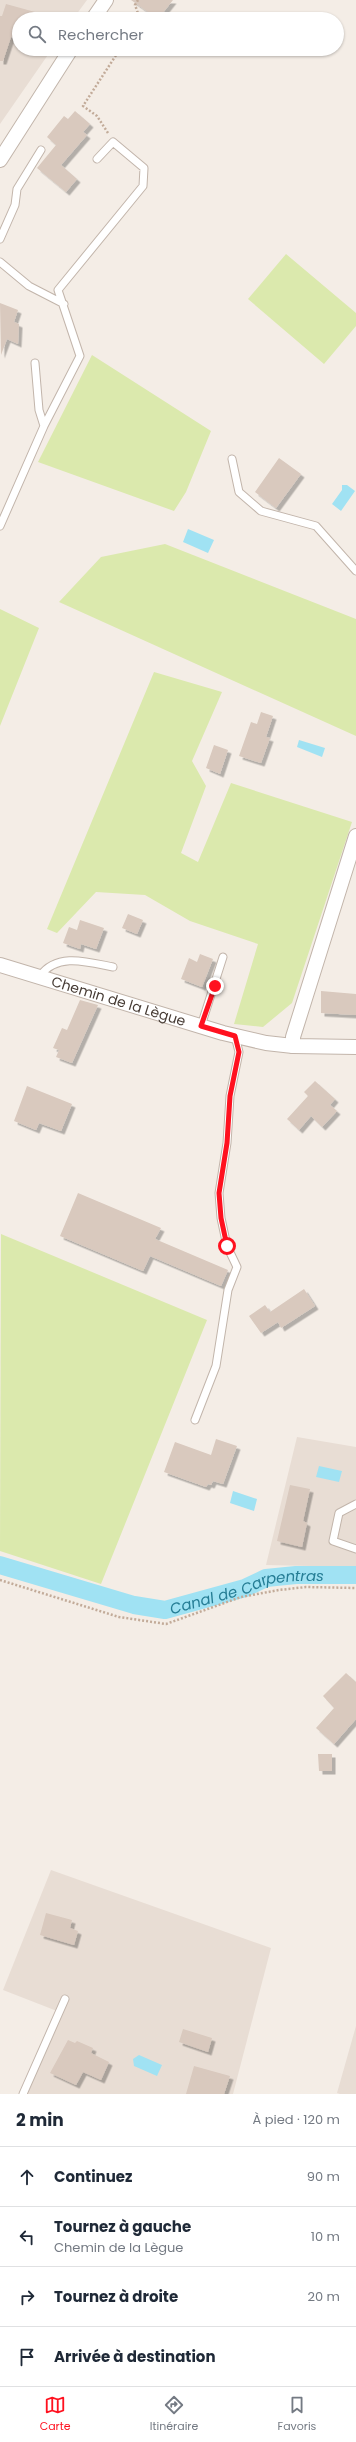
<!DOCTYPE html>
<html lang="fr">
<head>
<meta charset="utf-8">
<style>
  body { margin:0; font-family:Poppins,sans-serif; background:#f6f6f7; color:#1f2937 }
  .stop { position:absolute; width:12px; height:12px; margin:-9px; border:3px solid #ff111f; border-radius:50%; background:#fff }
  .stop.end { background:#ff111f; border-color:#fff; box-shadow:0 1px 4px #0008 }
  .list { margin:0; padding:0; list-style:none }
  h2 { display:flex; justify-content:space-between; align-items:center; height:52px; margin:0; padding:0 16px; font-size:17px }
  h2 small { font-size:13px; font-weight:400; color:#747a83 }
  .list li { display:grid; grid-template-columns:26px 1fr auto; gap:12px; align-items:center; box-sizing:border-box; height:60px; padding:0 16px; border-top:1px solid #e0e1e3 }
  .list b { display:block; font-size:15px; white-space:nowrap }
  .list p { margin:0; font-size:13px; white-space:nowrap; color:#747a83 }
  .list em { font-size:13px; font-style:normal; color:#747a83 }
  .icon { flex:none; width:22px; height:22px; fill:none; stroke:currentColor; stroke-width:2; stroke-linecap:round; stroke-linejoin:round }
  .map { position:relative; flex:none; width:356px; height:2094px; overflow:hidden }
  .search { position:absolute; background:#fff; box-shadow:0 1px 3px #0004; left:12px; right:12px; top:12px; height:44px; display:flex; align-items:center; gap:10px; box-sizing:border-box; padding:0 14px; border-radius:22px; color:#747a83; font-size:15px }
  .sheet { height:292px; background:#fff }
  nav { display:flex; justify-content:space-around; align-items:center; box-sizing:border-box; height:56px; border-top:1px solid #e0e1e3; background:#fff; font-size:11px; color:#747a83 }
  nav a { display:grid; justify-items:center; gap:2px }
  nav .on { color:#ff111f }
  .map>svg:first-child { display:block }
  .residential { fill:#e8ddd4 }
  .green { fill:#dbe9ad }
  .water { fill:#a0e2f3 }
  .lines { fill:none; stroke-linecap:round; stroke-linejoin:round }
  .canal { stroke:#a0e2f3; stroke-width:18 }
  .building { fill:#d9c9be; filter:url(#shadow) }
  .service-casing { stroke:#c2b5ab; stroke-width:9 }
  .minor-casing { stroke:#c2b5ab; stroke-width:16 }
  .path { stroke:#c2ab99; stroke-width:2.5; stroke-dasharray:2 2; stroke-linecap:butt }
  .service { stroke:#fff; stroke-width:7 }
  .minor { stroke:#fff; stroke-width:14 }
  .route { stroke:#ff111f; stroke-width:5 }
  .labels { text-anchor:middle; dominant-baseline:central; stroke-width:3.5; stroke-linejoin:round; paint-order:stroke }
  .street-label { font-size:14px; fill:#473c35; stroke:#fff }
  .water-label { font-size:15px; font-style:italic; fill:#257d95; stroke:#fff }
</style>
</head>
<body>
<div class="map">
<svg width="356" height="2094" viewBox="0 0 356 2094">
  <defs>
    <filter id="shadow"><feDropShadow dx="3.5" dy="3.5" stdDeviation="0" flood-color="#0004"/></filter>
  </defs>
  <rect width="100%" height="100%" fill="#f4ede6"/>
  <path class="residential" d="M0 0H87L73 19H19V49H52L0 124Z
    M297 1437 356 1447V1567L266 1565Z
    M51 1870 271 1948 233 2094H20L57 2011 3 1990Z
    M356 2026V2094H340L337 2093Z"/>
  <path class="green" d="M286 254 356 313V326L324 364 248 299Z
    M92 355 211 431 186 492 174 511 38 462Z
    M165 544 356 619V736L59 602 101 557Z
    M0 609 39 628 0 726Z
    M154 672 222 692 192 761 206 786 181 853 198 862 231 783 352 822 292 1003 263 1027 234 1024 258 944 190 921 145 895 96 892 57 933 47 929Z
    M1 1234 207 1320 101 1584 0 1551Z"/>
  <path class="water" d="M342 485H347L355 491 341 511 332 504 342 490Z
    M188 529 214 540 208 553 183 542Z
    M299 740 325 748 322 757 297 747Z
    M319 1466 342 1471 339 1482 316 1477Z
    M233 1491 257 1499 254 1511 230 1503Z
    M139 2055 162 2065 157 2076 134 2066 133 2059Z"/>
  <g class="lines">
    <path class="canal" id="s1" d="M0 1565 134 1605 165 1610 245 1588 266 1578 296 1575H356"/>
  </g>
  <path class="building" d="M131 0H173L158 19Z
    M6 4 46 15V19H19V39L11 37 3 61H0V16H2Z
    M75 111 90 124 83 132 87 135 61 165 77 179 66 192 37 168 56 145 47 137 64 116 68 119Z
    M0 303 18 310 14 322 19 324 18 344 7 339 1 355Z
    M279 458 301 474 276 508 255 492Z
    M261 712 273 716 266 737 270 738 261 763 239 756 251 722 257 724Z
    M214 745 228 750 220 774 206 768Z
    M128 914 143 920 137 934 122 928Z
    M80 920 104 928 96 949 81 944 80 949 63 943 69 927 77 930Z
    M200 954 213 959 202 987 181 979 189 958 197 962Z
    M321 991 356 994V1015L321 1013Z
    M80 1000 98 1005 72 1063 56 1057 59 1050 53 1048 62 1028 67 1030Z
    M315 1081 335 1099 330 1105 337 1111 322 1127 311 1116 299 1130 287 1119 308 1096 304 1092Z
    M27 1086 72 1104 61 1131 39 1123 36 1130 14 1121Z
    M78 1193 161 1228 155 1239 228 1270 221 1286 150 1256 143 1271 60 1236Z
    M304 1289 315 1306 281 1328 278 1322 261 1333 249 1316 265 1305 270 1312Z
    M216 1439 237 1446 223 1484 213 1481 211 1485 208 1484 206 1487 164 1472 175 1442 211 1455Z
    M290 1485 310 1489 303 1521 307 1523 302 1547 277 1541Z
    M346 1673 356 1682V1719L334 1744 316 1728 334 1708 323 1696Z
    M318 1754H332V1771H319Z
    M46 1913 72 1920 70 1928 78 1931 74 1945 40 1935Z
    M183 2029 212 2038 208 2052 179 2042Z
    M68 2040 75 2043 77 2041 93 2048 91 2053 109 2062 101 2080 83 2072 76 2085 50 2073Z
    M194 2066 230 2076 224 2094H186Z"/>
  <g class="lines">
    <g class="service-casing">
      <path id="service" d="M0 239 15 205 17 189 41 150
        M0 262 29 286 64 304
        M44 426 80 356 58 290 143 186 144 168 113 142 97 159
        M232 459 239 492 261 511 316 526 356 571
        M0 526 44 426 39 410 35 363
        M40 976C57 952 88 962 113 967
        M201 1026 223 957
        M195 1420 216 1366 228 1290 237 1267 227 1246 221 1218 219 1193 227 1143 230 1096 239 1052 235 1036
        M356 1504 339 1513 333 1541 356 1549
        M23 2094 65 1999"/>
    </g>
    <g class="minor-casing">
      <g id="minor">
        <path d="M93 19 106 0"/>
        <path d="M0 160 71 49"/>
        <path id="s2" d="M0 965 223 1033 266 1043 293 1046 356 1047"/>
        <path d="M293 1046V1037L356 836"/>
      </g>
    </g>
    <path class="path" d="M138 0 135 5 140 19
      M108 133 97 116 83 106 120 49
      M0 1580 119 1617 166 1624 241 1597 279 1590 306 1587 356 1588"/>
    <use href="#service" class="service"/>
    <use href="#minor" class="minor"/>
  </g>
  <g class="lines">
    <path class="route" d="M215 986 201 1026 235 1036 239 1052 230 1096 227 1143 219 1193 221 1218 227 1246"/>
  </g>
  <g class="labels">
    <g class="street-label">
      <text stroke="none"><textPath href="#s2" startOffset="124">Chemin de la Lègue</textPath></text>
    </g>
    <g class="water-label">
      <text stroke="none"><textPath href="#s1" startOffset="256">Canal de Carpentras</textPath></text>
    </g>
  </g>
</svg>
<div class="stop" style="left:227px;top:1246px"></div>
<div class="stop end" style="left:215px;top:986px"></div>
<div class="search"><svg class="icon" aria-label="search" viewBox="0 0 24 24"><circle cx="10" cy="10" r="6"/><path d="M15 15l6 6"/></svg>Rechercher</div>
</div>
<section class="sheet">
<h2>2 min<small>À pied · 120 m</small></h2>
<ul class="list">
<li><svg class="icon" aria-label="ahead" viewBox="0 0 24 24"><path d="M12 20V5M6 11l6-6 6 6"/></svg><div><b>Continuez</b></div><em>90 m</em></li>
<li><svg class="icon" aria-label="left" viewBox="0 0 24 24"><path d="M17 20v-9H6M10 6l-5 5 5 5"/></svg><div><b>Tournez à gauche</b><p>Chemin de la Lègue</p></div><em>10 m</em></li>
<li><svg class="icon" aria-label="right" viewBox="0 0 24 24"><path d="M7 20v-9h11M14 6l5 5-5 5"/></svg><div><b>Tournez à droite</b></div><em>20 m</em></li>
<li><svg class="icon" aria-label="arrive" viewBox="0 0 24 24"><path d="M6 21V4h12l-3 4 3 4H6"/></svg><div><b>Arrivée à destination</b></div></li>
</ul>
</section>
<nav>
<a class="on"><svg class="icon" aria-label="map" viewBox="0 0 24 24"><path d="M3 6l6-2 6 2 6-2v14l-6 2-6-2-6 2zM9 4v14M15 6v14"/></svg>Carte</a>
<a><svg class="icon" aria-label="directions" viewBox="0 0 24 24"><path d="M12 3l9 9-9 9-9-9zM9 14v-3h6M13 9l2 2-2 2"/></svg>Itinéraire</a>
<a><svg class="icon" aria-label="saved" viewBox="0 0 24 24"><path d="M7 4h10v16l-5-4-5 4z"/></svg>Favoris</a>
</nav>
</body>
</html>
